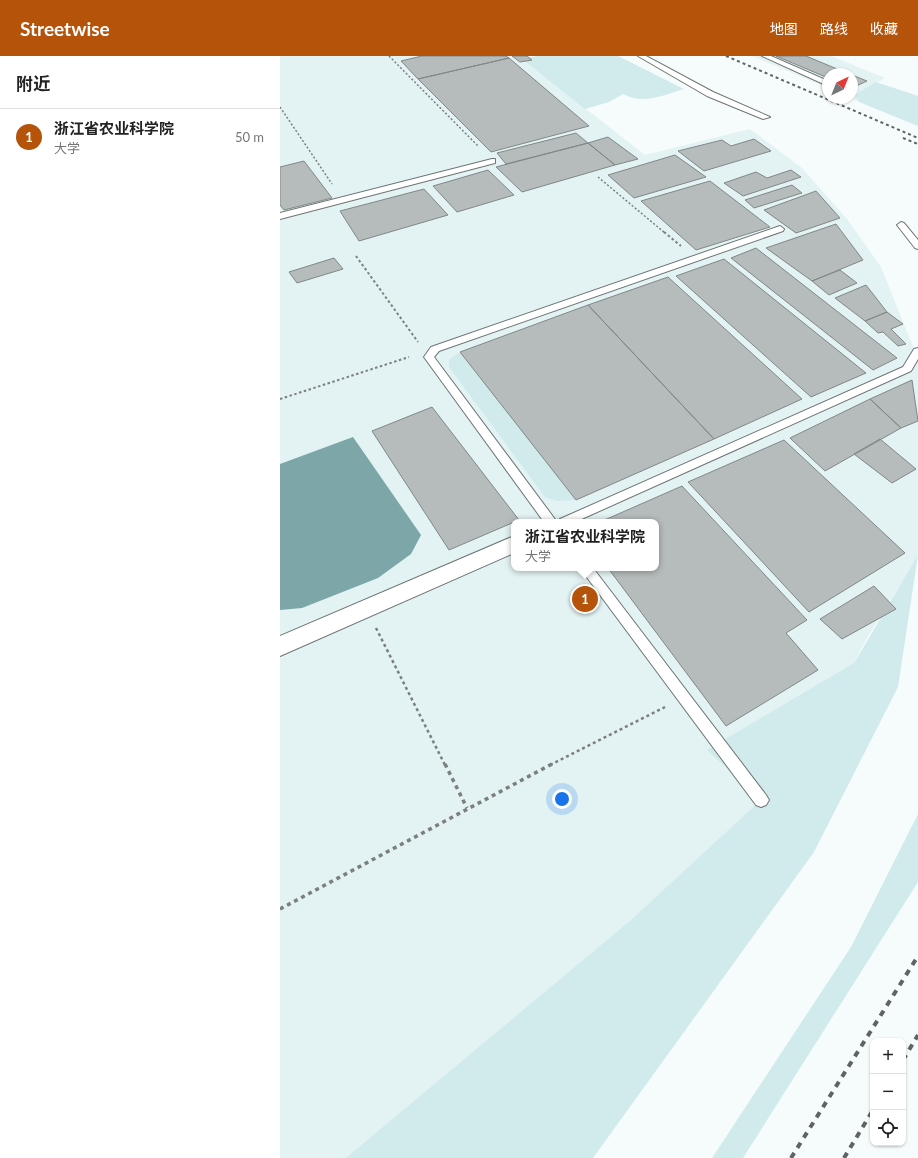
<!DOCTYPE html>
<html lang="zh">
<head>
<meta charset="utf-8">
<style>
  body { margin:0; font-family:Lato,"Noto Sans SC",sans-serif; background:#f6f6f6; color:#222 }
  .controls { position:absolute; right:12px; bottom:12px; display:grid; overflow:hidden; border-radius:8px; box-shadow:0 1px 3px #0004 }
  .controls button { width:36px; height:36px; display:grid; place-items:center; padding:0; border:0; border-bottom:1px solid #e0e0e0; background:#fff; color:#222; font:20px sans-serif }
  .compass { position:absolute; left:542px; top:12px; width:36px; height:36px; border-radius:50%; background:#fff; box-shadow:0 1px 3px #0004; rotate:43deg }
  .you { position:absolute; left:282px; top:743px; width:14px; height:14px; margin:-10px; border:3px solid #fff; border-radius:50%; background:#1a73e8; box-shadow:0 0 0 6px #1a73e833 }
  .badge { display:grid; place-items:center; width:26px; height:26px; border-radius:50%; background:#b45309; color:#fff; font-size:13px; font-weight:700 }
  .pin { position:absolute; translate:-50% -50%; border:2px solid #fff; box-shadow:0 1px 4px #0006 }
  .popup { position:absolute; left:231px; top:463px; width:148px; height:52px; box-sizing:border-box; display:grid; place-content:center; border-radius:8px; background:#fff; filter:drop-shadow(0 1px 3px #0005); font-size:13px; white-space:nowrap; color:#767676 }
  .popup b { font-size:15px; color:#222 }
  .popup::after { content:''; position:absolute; left:50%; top:100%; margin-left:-8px; border:8px solid transparent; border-top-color:#fff }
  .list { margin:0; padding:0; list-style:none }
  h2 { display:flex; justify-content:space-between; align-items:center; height:52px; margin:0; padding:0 16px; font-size:17px }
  h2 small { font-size:13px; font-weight:400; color:#767676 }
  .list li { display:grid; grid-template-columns:26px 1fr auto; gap:12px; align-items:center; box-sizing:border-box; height:56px; padding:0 16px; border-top:1px solid #e0e0e0 }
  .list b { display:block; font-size:15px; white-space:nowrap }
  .list p { margin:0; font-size:13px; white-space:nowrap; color:#767676 }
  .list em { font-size:13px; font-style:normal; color:#767676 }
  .icon { flex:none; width:22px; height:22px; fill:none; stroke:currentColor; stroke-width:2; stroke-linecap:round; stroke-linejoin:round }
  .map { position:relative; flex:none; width:638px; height:1102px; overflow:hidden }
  header { display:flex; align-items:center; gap:24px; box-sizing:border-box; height:56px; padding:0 20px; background:#b45309; color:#fff }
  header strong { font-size:19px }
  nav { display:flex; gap:22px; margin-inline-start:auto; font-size:14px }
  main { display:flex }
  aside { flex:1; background:#fff }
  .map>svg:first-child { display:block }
  .built { fill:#e3f2f3; fill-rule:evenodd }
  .green { fill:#d1eaec }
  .water { fill:#7da6a9 }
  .building { fill:#b6bcbc; stroke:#818787 }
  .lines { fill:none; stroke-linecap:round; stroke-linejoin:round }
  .lane-casing { stroke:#6e7474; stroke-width:2 }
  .street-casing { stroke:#6e7474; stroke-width:2 }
  .path-far3 { stroke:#7b7f7f; stroke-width:1.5; stroke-dasharray:2 2; stroke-linecap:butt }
  .path-far2 { stroke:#7b7f7f; stroke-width:2; stroke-dasharray:2.5 2.5; stroke-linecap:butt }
  .path-far1 { stroke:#7b7f7f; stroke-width:2.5; stroke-dasharray:3 3; stroke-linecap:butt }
  .path { stroke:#7b7f7f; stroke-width:3.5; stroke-dasharray:4 4; stroke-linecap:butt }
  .lane { fill:#fff; fill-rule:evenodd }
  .street { fill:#fff; fill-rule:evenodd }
  .rail-far1 { stroke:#5f6363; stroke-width:2; stroke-dasharray:3 3; stroke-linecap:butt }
  .rail { stroke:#5f6363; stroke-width:4; stroke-dasharray:6 6; stroke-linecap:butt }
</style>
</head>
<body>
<header>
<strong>Streetwise</strong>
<nav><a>地图</a><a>路线</a><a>收藏</a></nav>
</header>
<main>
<aside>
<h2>附近<small></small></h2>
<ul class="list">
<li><span class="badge">1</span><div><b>浙江省农业科学院</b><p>大学</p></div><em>50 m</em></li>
</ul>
</aside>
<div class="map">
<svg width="638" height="1102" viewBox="0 0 638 1102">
  <rect width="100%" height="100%" fill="#f6fcfc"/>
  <path class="built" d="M0 0H238L365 99 470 73 522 112 567 163 601 211 638 303V500L584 587 574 607 256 1102H0ZM234 466H376V512H234Z
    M472 0H551L605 22 575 39 579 46 570 42H572V18H548V32Z"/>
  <path class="green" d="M257 0H338L404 33C384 39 363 49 343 38L329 46 305 53 242 3Z
    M596 26 638 40V70L579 46 575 39Z
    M180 296 296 444 277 445 265 441 169 311V304Z
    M638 499 618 631 534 796 313 1102H66L351 864 481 744 427 694 574 607Z
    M638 758V826L463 1102H432L571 891Z"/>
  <path class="water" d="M73 381 141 479 131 498 98 522 22 552 0 554V408Z"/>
  <path class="building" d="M142 0H226L229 2 138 23 121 5Z
    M232 0H247L252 4 240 6Z
    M496 0H526L569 18H548V22Z
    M229 2 309 70 211 96 138 23Z
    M572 19 587 25 572 32Z
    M296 77 308 87 226 108 217 97Z
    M328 81 358 103 335 109 308 87Z
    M474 83 491 95 424 115 398 95 442 84 451 90Z
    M308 87 335 109 242 136 216 111Z
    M395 99 426 121 354 142 328 119Z
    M24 105 52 142 4 154 0 149V111Z
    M208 114 234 139 177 156 153 130Z
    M511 114 521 121 463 140 444 127 476 116 487 122Z
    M430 125 490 171 416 194 361 145Z
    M512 129 522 137 474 152 465 144Z
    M144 133 168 159 79 185 60 155Z
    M536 135 560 162 516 177 484 154Z
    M556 168 583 204 532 225 486 192Z
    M476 192 617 302 593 314 451 202Z
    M54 202 63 213 17 227 9 216Z
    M444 203 586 317 531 341 396 220Z
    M560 214 577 227 549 239 532 225Z
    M388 221 522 343 434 383 308 249Z
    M586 229 607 256 585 265 555 242Z
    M308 249 434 383 296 444 180 296Z
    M607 256 623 268 611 273 626 288 618 290 603 276 598 277 585 265Z
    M632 324 638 365 621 372 590 343Z
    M590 343 621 372 545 415 510 382Z
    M152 351 239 464 169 494 92 375Z
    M600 383 636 413 612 427 574 398Z
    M504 384 625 497 529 556 408 426Z
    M402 430 527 564 506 577 538 614 446 670 328 512H376V466H320Z
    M594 530 616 553 562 583 540 563Z"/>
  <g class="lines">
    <g class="lane-casing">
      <path id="lane" d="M358 0H366L433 36 490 61 483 63 427 40Z
        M482 0H491L548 25V30Z
        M212 103H215V107L0 163V157Z
        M621 166 624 167 638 184V193L635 192 617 169Z
        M500 170 504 173 503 175 159 295 154 301 277 466H264L144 301 151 291Z
        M638 292V303L631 315 295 466H278L280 463 623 311 634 293Z
        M300 512H313L486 739 489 744 486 749 481 751 476 749Z"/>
    </g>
    <g class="street-casing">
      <path id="street" d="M234 480V497L0 600V580Z"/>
    </g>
    <path class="path-far3" d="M109 0 199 91
      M0 51 52 128
      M318 121 385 177"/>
    <path class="path-far2" d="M384 176 401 190
      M76 200 138 286
      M0 343 129 301"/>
    <path class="path-far1" d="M96 572 165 709
      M270 709 385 651"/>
    <path class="path" d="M165 708 187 752
      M0 853 272 708"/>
    <use href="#lane" class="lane"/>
    <use href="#street" class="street"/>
    <path class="rail-far1" d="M446 0 638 82
      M623 82 638 88"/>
    <path class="rail" d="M623 1004 638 979
      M511 1102 638 900
      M564 1102 593 1054"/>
  </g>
</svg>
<div class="controls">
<button>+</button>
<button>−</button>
<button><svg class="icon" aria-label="locate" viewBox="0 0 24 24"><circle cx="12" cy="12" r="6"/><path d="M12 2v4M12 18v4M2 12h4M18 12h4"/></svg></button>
</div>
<svg class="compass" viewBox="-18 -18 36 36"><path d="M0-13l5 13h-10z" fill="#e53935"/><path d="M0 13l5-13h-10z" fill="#767676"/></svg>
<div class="you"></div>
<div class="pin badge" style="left:305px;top:543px">1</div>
<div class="popup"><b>浙江省农业科学院</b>大学</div>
</div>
</main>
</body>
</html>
